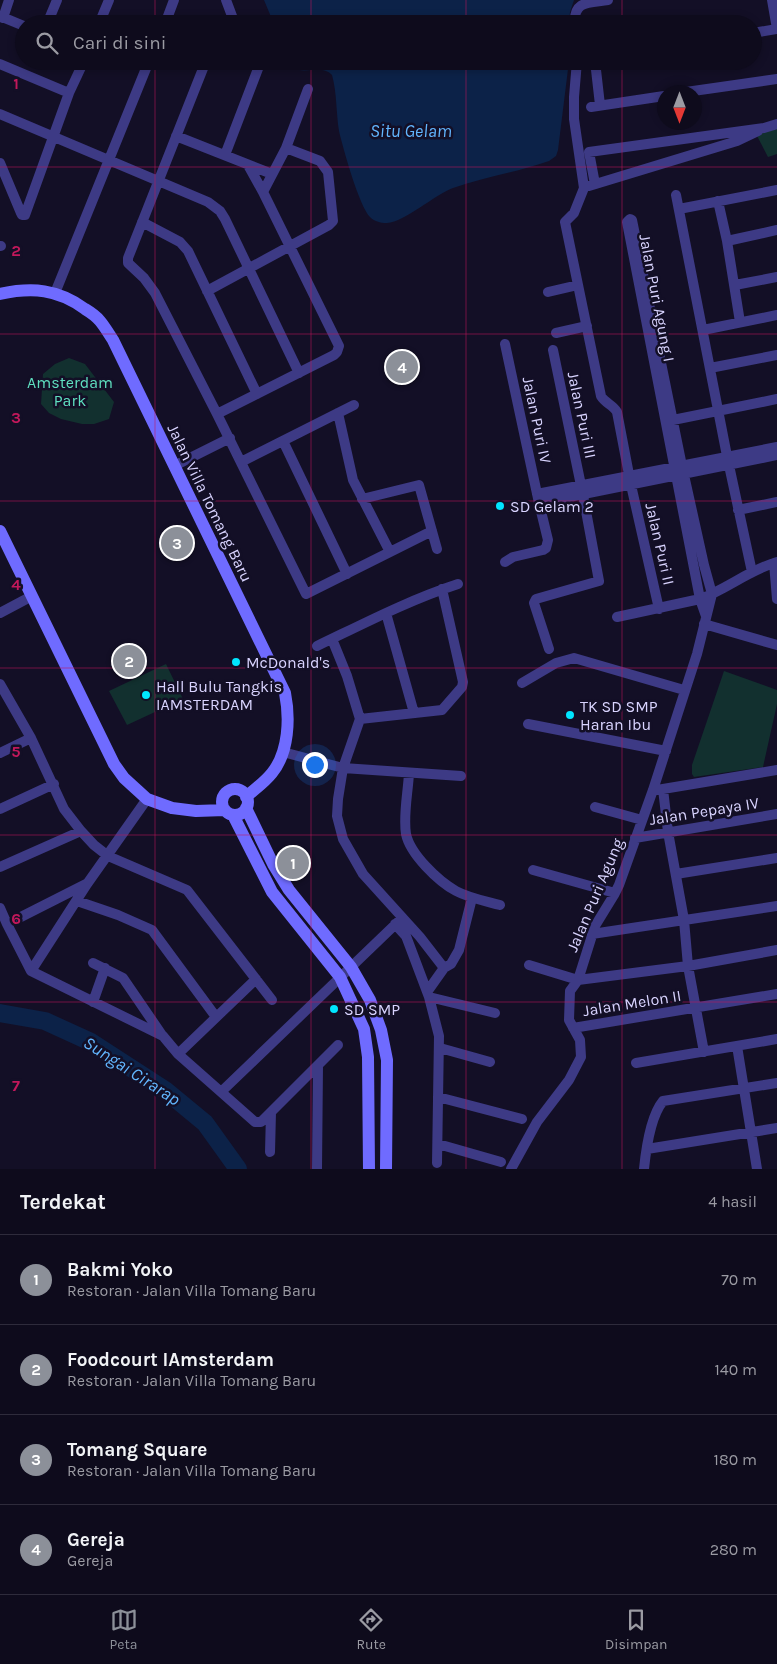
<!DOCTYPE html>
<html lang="id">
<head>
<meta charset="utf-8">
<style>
  body { margin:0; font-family:Karla,sans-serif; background:#1c1929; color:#f1f3f6 }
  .compass { position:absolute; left:657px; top:85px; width:45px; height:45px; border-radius:50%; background:#0e0b1c; box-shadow:0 2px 8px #0003; rotate:180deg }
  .you { position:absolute; left:314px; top:764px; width:18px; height:18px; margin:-12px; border:4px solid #fff; border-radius:50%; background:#1a73e8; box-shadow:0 0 0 8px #1a73e833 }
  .badge { display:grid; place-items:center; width:32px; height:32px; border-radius:50%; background:#8c9099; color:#fff; font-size:16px; font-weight:700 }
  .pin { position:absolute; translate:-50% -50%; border:2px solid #fff; box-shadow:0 1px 5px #0006 }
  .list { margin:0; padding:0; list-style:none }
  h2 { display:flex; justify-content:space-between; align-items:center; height:65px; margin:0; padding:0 20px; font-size:21px }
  h2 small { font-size:16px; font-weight:400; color:#9b9ba3 }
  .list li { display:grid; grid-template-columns:32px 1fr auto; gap:15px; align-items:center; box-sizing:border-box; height:90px; padding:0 20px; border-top:1px solid #2e2b3b }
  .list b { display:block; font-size:19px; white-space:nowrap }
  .list p { margin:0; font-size:16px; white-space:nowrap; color:#9b9ba3 }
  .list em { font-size:16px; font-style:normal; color:#9b9ba3 }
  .icon { flex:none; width:28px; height:28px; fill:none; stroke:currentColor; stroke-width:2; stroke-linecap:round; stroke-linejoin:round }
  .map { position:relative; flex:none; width:777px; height:1169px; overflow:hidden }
  .search { position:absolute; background:#0e0b1c; box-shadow:0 2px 8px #0003; left:15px; right:15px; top:15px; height:55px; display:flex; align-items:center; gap:12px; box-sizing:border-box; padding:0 18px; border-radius:28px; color:#9b9ba3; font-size:19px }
  .sheet { height:425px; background:#0e0b1c }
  nav { display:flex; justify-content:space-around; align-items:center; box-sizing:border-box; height:70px; border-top:1px solid #2e2b3b; background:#0e0b1c; font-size:14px; color:#9b9ba3 }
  nav a { display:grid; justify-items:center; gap:2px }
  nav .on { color:#8c9099 }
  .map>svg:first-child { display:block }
  .green { fill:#12302f }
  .water { fill:#0c2248 }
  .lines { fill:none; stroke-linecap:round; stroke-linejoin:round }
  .river { stroke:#0c2248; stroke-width:18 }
  .street { stroke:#3d3a85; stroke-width:10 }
  .secondary { stroke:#6f6bff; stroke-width:12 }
  .grid { fill:none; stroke:#c2185b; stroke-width:1; stroke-opacity:0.55 }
  .poi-dot { fill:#00e5ff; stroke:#130f26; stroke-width:2 }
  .labels { text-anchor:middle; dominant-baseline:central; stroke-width:5; stroke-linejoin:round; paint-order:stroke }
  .street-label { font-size:16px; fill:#d9d4ff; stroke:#130f26 }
  .park-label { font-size:16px; fill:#5fe0c0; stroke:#130f26 }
  .poi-label { font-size:16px; fill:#d9d4ff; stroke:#130f26; text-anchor:start }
  .water-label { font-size:18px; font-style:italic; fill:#62b6ff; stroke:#130f26 }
  .grid-label { font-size:16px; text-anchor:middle; font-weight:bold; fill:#c2185b; stroke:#130f26; stroke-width:5; stroke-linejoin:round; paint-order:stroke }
</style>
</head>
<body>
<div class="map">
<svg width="777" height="1169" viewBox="0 0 777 1169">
  <rect width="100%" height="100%" fill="#130f26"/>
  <path class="green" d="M777 124V154L768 157 755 132Z
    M69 358 85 364 114 402 109 419 94 424H82L61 419 49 413 41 404 43 374 55 364Z
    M166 664 183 699 127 725 109 691Z
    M724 671 777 690V704L763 767 694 777 692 774V765Z"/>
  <path class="water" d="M264 0H574L570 12 569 24H274Z
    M286 61H569L558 150 556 156 549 161C518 172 484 177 453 188 434 195 405 222 387 223 380 223 374 221 370 217 359 206 343 148 339 131 336 112 337 93 332 75 320 62 297 80 286 61Z"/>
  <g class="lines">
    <path class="river" d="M0 1013 45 1021 91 1042 165 1090 205 1123 238 1169"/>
    <path class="street" d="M226 0 235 24
      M772 0 777 29
      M0 16 24 26
      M3 18 9 0
      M47 24 57 0
      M99 24 109 0
      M165 24 174 0
      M575 24C573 0 590 3 608 0
      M753 33 777 29
      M206 61 128 258V263L144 278 155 293 217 414 306 594 432 531
      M577 61 574 97V119L584 188 574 213 565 222 601 396C605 403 613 405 617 412L631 485 659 609
      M595 61 600 105
      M0 64 69 93
      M686 92 777 79
      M591 107 664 96
      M0 114 208 202 220 211 225 219 299 373
      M176 136 272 174
      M225 155 261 61
      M0 163 21 213 22 215H25L69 93 84 61
      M595 184 589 152 764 128 777 124
      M589 186 737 141 758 131
      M263 192 286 148 308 89
      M676 195 727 456 752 572
      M718 201 727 241 740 322
      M679 209 777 190
      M142 222 180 242 188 251 257 394
      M727 241 777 230
      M0 246H1
      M735 285 777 277
      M207 291 329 225 333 221 328 172 320 161 286 148
      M548 292 578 285
      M55 293 149 61
      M703 330 777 315
      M556 333 587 326
      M710 368 777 355
      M338 413 353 480 390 552
      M217 414 334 355 337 352 339 346 263 192 248 165
      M668 421 777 399
      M283 441 347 574
      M241 462 354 405
      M174 466 230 438
      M537 494 777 447
      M362 499 419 485 437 549
      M539 503 777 455
      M738 510 777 502
      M505 562 513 557 543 550 546 548 548 540 539 503 505 344
      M774 563 777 599
      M0 613 32 596
      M386 613 414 713
      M706 616 700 599 627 222 630 219 632 220 682 466 704 565 712 594
      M617 617 700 599C727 589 749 570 777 562
      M704 624 777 645
      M332 639 347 676 360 719 343 768 338 799 337 816 343 839 363 874 420 937 444 968
      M317 646C363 624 409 600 458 584
      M549 649 534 603 536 599 599 581 583 495 553 350
      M522 683 556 663 574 658 684 690
      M0 684 31 738 64 809 81 831 94 845 108 856 187 890 272 1000
      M360 719 442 710 462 687 463 682 442 589
      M528 724 666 751
      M283 752 343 768 461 776
      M0 753 31 738
      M409 773C408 793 403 815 406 834 410 854 438 881 456 891 469 898 485 901 500 905
      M663 789 668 832 684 920 688 966 704 1052
      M657 790 777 770
      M595 807 642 820
      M0 809 54 784
      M635 838 777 814
      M0 867 81 831
      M533 870 615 893
      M676 874 777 858
      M77 901 118 915 152 930 216 1017
      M0 908 7 924 31 971 163 1036 178 1054 255 1122H261L338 1045
      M7 924 86 884
      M395 924 406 936 429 997 439 1036 437 1163
      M592 934 777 906
      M93 963 123 978 162 1035
      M529 965 578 980 688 966 777 950
      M31 971 87 884 147 799
      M427 992 444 968 451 964 459 950 472 898
      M429 997 495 1013
      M93 1002 105 968
      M573 1028 777 994
      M737 1046 757 1169
      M440 1048 490 1062
      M178 1054 256 979
      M636 1063 777 1039
      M221 1092 402 918
      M438 1097 522 1119
      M438 1144 501 1162
      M647 1149 777 1128
      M270 1152 271 1112
      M317 1169 318 1066
      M511 1169 537 1122 569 1080 581 1057 580 1040 569 1020 570 991 578 980 595 926 614 895 619 885 653 790 697 654 712 594
      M644 1169C646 1149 650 1117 663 1101L777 1083"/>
    <path class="secondary" d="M0 294C32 287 58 289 85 309 90 312 96 316 100 321 105 327 109 334 113 340L285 693C290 718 289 752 272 773 265 782 255 789 246 797
      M0 531 114 764 124 778 147 799 172 808 196 811 225 810
      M222 802a13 13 0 1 1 26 0a13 13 0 1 1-26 0Z
      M246 808 273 864 289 890 351 967 370 1000 381 1030 387 1060 386 1169
      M233 815 272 892 340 977 364 1029 368 1057 369 1169"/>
  </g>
  <path class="grid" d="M155 0V24M311 0V24M466 0V24M622 0V24M155 61V1169M311 61V1169M466 61V1169M622 61V1169M0 167H777M0 334H777M0 501H777M0 668H777M0 835H777M0 1002H777"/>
  <g class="poi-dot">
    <circle cx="500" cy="506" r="5"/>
    <circle cx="236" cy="662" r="5"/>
    <circle cx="146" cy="695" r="5"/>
    <circle cx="570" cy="715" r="5"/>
    <circle cx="334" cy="1009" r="5"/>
  </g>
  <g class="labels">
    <g class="street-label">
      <text transform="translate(657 298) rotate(79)">Jalan Puri Agung I</text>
      <text transform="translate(582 415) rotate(78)">Jalan Puri III</text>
      <text transform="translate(537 420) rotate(78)">Jalan Puri IV</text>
      <text transform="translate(210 503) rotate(64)">Jalan Villa Tomang Baru</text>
      <text transform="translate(660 544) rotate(77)">Jalan Puri II</text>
      <text transform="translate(704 811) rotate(-9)">Jalan Pepaya IV</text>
      <text transform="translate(595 895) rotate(-67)">Jalan Puri Agung</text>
      <text transform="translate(632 1003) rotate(-9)">Jalan Melon II</text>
    </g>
    <g class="park-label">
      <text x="70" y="382">Amsterdam<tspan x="70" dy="18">Park</tspan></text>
    </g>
    <g class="poi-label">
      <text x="510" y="506">SD Gelam 2</text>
      <text x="246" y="662">McDonald's</text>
      <text x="156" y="686">Hall Bulu Tangkis<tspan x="156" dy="18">IAMSTERDAM</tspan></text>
      <text x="580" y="706">TK SD SMP<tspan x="580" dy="18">Haran Ibu</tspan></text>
      <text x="344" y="1009">SD SMP</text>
    </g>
    <g class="water-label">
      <text x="411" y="131">Situ Gelam</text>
      <text transform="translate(132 1071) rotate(33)">Sungai Cirarap</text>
    </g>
  </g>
  <g class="grid-label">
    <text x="16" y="89">1</text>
    <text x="16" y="256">2</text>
    <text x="16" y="423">3</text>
    <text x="16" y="590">4</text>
    <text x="16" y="757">5</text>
    <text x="16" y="924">6</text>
    <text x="16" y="1091">7</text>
  </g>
</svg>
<svg class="compass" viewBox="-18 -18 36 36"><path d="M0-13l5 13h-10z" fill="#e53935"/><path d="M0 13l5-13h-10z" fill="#9b9ba3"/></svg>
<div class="you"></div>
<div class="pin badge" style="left:293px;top:863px">1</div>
<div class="pin badge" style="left:129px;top:661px">2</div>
<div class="pin badge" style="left:177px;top:543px">3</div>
<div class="pin badge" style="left:402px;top:367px">4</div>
<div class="search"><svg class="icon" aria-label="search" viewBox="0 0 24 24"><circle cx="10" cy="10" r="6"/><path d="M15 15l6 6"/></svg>Cari di sini</div>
</div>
<section class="sheet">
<h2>Terdekat<small>4 hasil</small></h2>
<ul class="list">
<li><span class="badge">1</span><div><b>Bakmi Yoko</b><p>Restoran · Jalan Villa Tomang Baru</p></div><em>70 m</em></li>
<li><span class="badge">2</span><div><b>Foodcourt IAmsterdam</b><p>Restoran · Jalan Villa Tomang Baru</p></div><em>140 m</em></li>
<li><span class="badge">3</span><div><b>Tomang Square</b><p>Restoran · Jalan Villa Tomang Baru</p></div><em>180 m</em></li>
<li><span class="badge">4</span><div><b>Gereja</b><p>Gereja</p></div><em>280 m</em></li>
</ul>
</section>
<nav>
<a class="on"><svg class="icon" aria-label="map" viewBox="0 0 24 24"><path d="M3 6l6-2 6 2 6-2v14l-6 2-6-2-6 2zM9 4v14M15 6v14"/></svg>Peta</a>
<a><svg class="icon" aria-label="directions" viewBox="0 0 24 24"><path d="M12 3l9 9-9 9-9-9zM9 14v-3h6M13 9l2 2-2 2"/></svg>Rute</a>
<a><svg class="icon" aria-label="saved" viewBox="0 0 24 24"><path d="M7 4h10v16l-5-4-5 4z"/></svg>Disimpan</a>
</nav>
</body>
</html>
